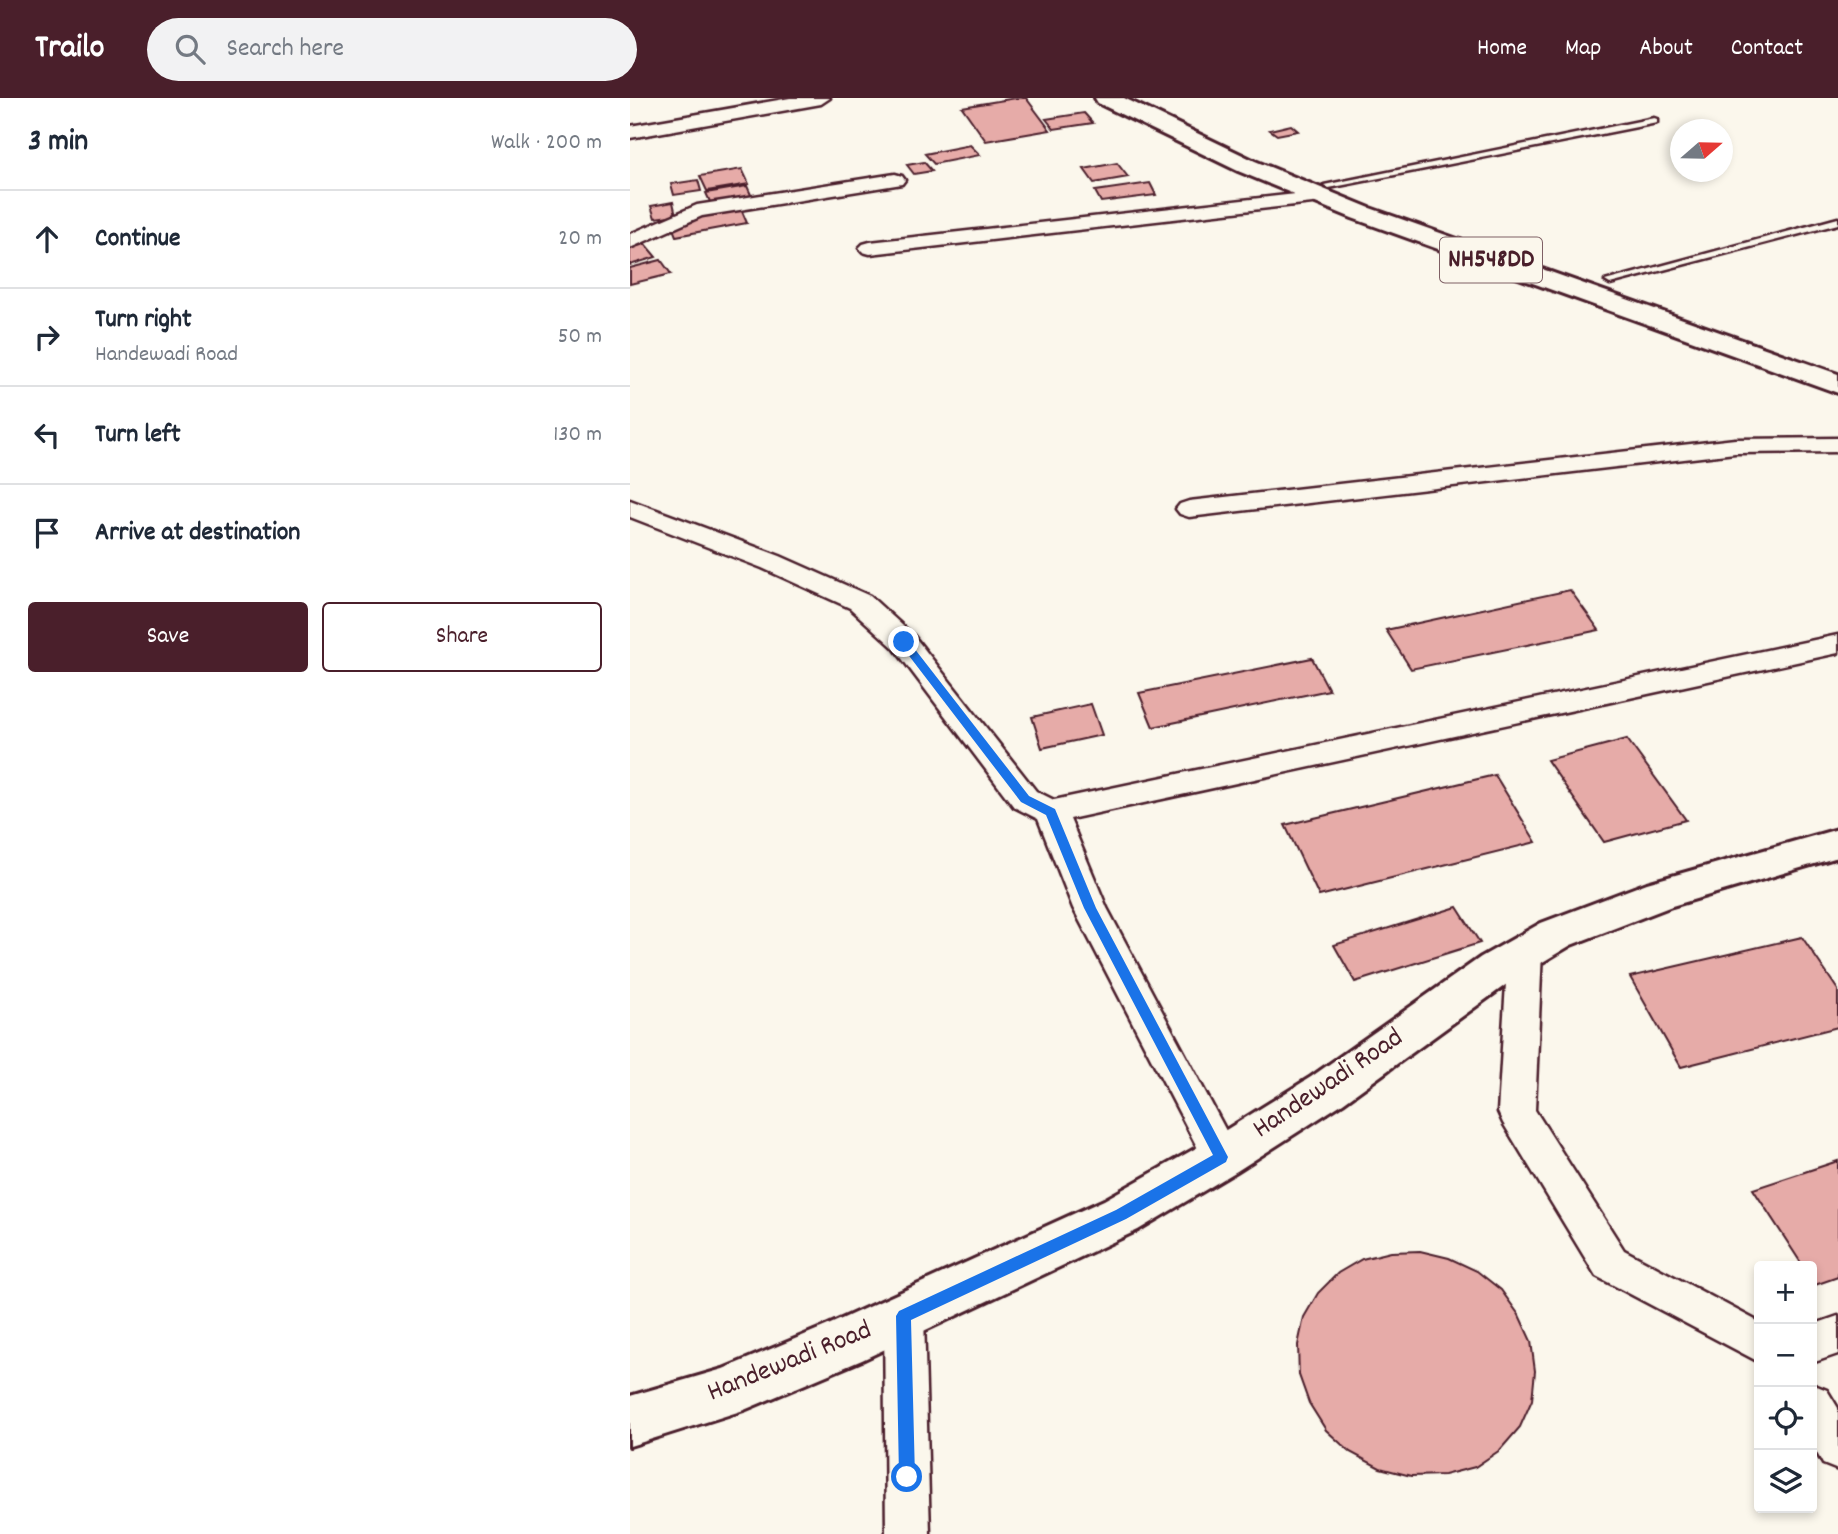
<!DOCTYPE html>
<html lang="en">
<head>
<meta charset="utf-8">
<style>
  body { margin:0; font-family:Dekko,sans-serif; background:#f2f2f3; color:#1f2937 }
  .controls { position:absolute; right:21px; bottom:21px; display:grid; overflow:hidden; border-radius:7px; box-shadow:0 4px 10px #0003 }
  .controls button { width:63px; height:63px; display:grid; place-items:center; padding:0; border:0; border-bottom:2px solid #e0e1e3; background:#fff; color:#1f2937; font:35px sans-serif }
  .compass { position:absolute; left:1040px; top:21px; width:63px; height:63px; border-radius:50%; background:#fff; box-shadow:0 4px 10px #0003; rotate:70deg }
  .stop { position:absolute; width:21px; height:21px; margin:-16px; border:5px solid #1a73e8; border-radius:50%; background:#fff }
  .stop.end { background:#1a73e8; border-color:#fff; box-shadow:0 2px 7px #0008 }
  .list { margin:0; padding:0; list-style:none }
  h2 { display:flex; justify-content:space-between; align-items:center; height:91px; margin:0; padding:0 28px; font-size:30px }
  h2 small { font-size:23px; font-weight:400; color:#747a83 }
  .list li { display:grid; grid-template-columns:46px 1fr auto; gap:21px; align-items:center; box-sizing:border-box; height:98px; padding:0 28px; border-top:2px solid #e0e1e3 }
  .list b { display:block; font-size:26px; white-space:nowrap }
  .list p { margin:0; font-size:23px; white-space:nowrap; color:#747a83 }
  .list em { font-size:23px; font-style:normal; color:#747a83 }
  .actions { display:flex; gap:14px; padding:21px 28px }
  .actions a { flex:1; padding:16px 0; border:2px solid #4a1f2b; border-radius:7px; text-align:center; font-size:24px; color:#4a1f2b }
  .actions .main { background:#4a1f2b; color:#fff }
  .icon { flex:none; width:38px; height:38px; fill:none; stroke:currentColor; stroke-width:2; stroke-linecap:round; stroke-linejoin:round }
  .map { position:relative; flex:none; width:1208px; height:1436px; overflow:hidden }
  header { display:flex; align-items:center; gap:42px; box-sizing:border-box; height:98px; padding:0 35px; background:#4a1f2b; color:#fff }
  header strong { font-size:33px }
  nav { display:flex; gap:38px; margin-inline-start:auto; font-size:24px }
  .search { width:490px; height:63px; background:#f2f2f3; display:flex; align-items:center; gap:18px; box-sizing:border-box; padding:0 24px; border-radius:38px; color:#747a83; font-size:26px }
  main { display:flex }
  aside { flex:1; background:#fff }
  .map>svg:first-child { display:block }
  .building { fill:#e6aba8; stroke:#4a1f2b; stroke-width:2 }
  .lines { fill:none; stroke-linecap:round; stroke-linejoin:round }
  .lane-casing { stroke:#4a1f2b; stroke-width:5 }
  .street-casing { stroke:#4a1f2b; stroke-width:5 }
  .secondary-casing { stroke:#4a1f2b; stroke-width:6 }
  .highway-casing { stroke:#4a1f2b; stroke-width:6 }
  .lane { fill:#fbf7ec; fill-rule:evenodd }
  .street { fill:#fbf7ec; fill-rule:evenodd }
  .secondary { fill:#fbf7ec; fill-rule:evenodd }
  .highway { fill:#fbf7ec; fill-rule:evenodd }
  .route { fill:#1a73e8 }
  .labels { text-anchor:middle; dominant-baseline:central; stroke-width:5; stroke-linejoin:round; paint-order:stroke }
  .shield { fill:#fbf7ec; stroke:#7f6065; stroke-width:2 }
  .shield-label { font-size:26px; font-weight:bold; fill:#4a1f2b }
  .street-label { font-size:28px; fill:#4a1f2b; stroke:#fbf7ec }
</style>
</head>
<body>
<header>
<strong>Trailo</strong>
<div class="search"><svg class="icon" aria-label="search" viewBox="0 0 24 24"><circle cx="10" cy="10" r="6"/><path d="M15 15l6 6"/></svg>Search here</div>
<nav><a>Home</a><a>Map</a><a>About</a><a>Contact</a></nav>
</header>
<main>
<aside>
<h2>3 min<small>Walk · 200 m</small></h2>
<ul class="list">
<li><svg class="icon" aria-label="ahead" viewBox="0 0 24 24"><path d="M12 20V5M6 11l6-6 6 6"/></svg><div><b>Continue</b></div><em>20 m</em></li>
<li><svg class="icon" aria-label="right" viewBox="0 0 24 24"><path d="M7 20v-9h11M14 6l5 5-5 5"/></svg><div><b>Turn right</b><p>Handewadi Road</p></div><em>50 m</em></li>
<li><svg class="icon" aria-label="left" viewBox="0 0 24 24"><path d="M17 20v-9H6M10 6l-5 5 5 5"/></svg><div><b>Turn left</b></div><em>130 m</em></li>
<li><svg class="icon" aria-label="arrive" viewBox="0 0 24 24"><path d="M6 21V4h12l-3 4 3 4H6"/></svg><div><b>Arrive at destination</b></div></li>
</ul>
<div class="actions"><a class="main">Save</a><a>Share</a></div>
</aside>
<div class="map">
<svg width="1208" height="1436" viewBox="0 0 1208 1436">
  <rect width="100%" height="100%" fill="#fbf7ec"/>
  <filter id="ink" filterUnits="userSpaceOnUse"><feTurbulence type="fractalNoise" baseFrequency=".0143" numOctaves="2"/><feDisplacementMap in="SourceGraphic" scale="14" xChannelSelector="R" yChannelSelector="G"/><feConvolveMatrix kernelMatrix="1 2 1 2 8 2 1 2 1" color-interpolation-filters="sRGB"/></filter>
  <g filter="url(#ink)">
    <path class="building" d="M386 0H396L420 32 356 43 332 9Z
      M454 15 463 25 424 31 416 21Z
      M661 27 668 33 647 37 640 32Z
      M340 47 350 57 304 66 295 56Z
      M294 64 302 73 284 76 277 67Z
      M487 65 498 79 464 85 454 71Z
      M112 71 119 86 77 93 70 78Z
      M68 82 71 93 44 97 41 86Z
      M520 85 526 97 471 104 465 93Z
      M117 88 122 99 81 106 76 95Z
      M43 104 46 117 25 120 21 108Z
      M111 111 117 125 46 138 42 128 60 120Z
      M15 146 26 159 0 167V150Z
      M31 162 41 176 0 186V170Z
      M940 492 969 532 781 571 756 532Z
      M682 560 699 592 523 629 509 595Z
      M461 606 472 637 412 650 402 619Z
      M997 641 1056 722 974 744 917 662Z
      M865 677 906 744 689 798 655 727Z
      M827 809 850 845 725 884 704 847Z
      M1172 839 1208 892V929L1051 969 1000 879Z
      M1208 1063V1179L1185 1187 1182 1182V1168H1173L1123 1091Z
      M790 1153 819 1160 847 1173 871 1192 889 1217 901 1243 905 1273 902 1302 890 1329 870 1352 845 1369 814 1377 781 1378 750 1370 720 1354 696 1332 679 1305 669 1277 668 1247 674 1219 688 1195 708 1175 732 1161 761 1154Z"/>
    <g class="lines">
      <g class="lane-casing">
        <path id="lane" d="M1024 20 1027 21V25L699 90 694 87Z
          M1208 120V126L980 186 975 183Z"/>
      </g>
      <g class="street-casing">
        <path id="street" d="M160 0H200L191 6 0 40V28Z
          M265 76 272 78 275 82 272 86 72 118 0 150V136L67 107Z
          M693 93 700 95 703 99 700 103 240 156 233 154 229 150 233 146 240 144Z
          M1208 340V354L1105 355 559 419 550 416 546 411 550 406 559 403 1105 341Z
          M0 402 150 458 240 498 284 538 406 693 424 702 1208 537V555L440 721 477 810 610 1059 604 1070 591 1075 578 1070 443 810 408 721 384 709 264 550 220 510 132 470 0 419Z
          M895 840 907 844 912 853 905 1012 994 1152 1129 1224V1264L966 1178 873 1025 868 1014 878 853 883 844Z
          M274 1199 288 1205 294 1218 300 1436H256L254 1218 260 1205Z
          M1208 1218V1256L1182 1265V1227Z
          M1182 1286 1197 1292 1208 1310V1372L1193 1366 1182 1346Z"/>
      </g>
      <g class="secondary-casing">
        <path id="secondary" d="M1208 731V759L1042 808 941 847 881 883 713 1005 607 1073 508 1132 232 1262 114 1312 0 1348V1298L93 1271 196 1228 474 1102 575 1045 681 979 851 859 911 825 1017 785Z"/>
      </g>
      <g class="highway-casing">
        <path id="highway" d="M465 0H494L625 63 740 110 1208 276V295L722 120 608 73 468 5Z"/>
      </g>
      <use href="#lane" class="lane"/>
      <use href="#street" class="street"/>
      <use href="#secondary" class="secondary"/>
      <use href="#highway" class="highway"/>
    </g>
  </g>
  <path class="route" d="M270 541H277L399 698 425 711 466 810 598 1059 596 1064 496 1121 281 1222 285 1379 283 1384 277 1386 271 1384 269 1379 266 1218 269 1213 486 1112 583 1057 454 810 416 717 391 704 270 546Z"/>
  <g class="labels">
    <rect class="shield" x="810" y="139.5" width="102" height="45" rx="5"/>
    <g class="shield-label">
      <text x="861" y="162">NH548DD</text>
    </g>
    <g class="street-label">
      <text transform="translate(699 987) rotate(-34)">Handewadi Road</text>
      <text transform="translate(160 1265) rotate(-22)">Handewadi Road</text>
    </g>
  </g>
</svg>
<div class="controls">
<button>+</button>
<button>−</button>
<button><svg class="icon" aria-label="locate" viewBox="0 0 24 24"><circle cx="12" cy="12" r="6"/><path d="M12 2v4M12 18v4M2 12h4M18 12h4"/></svg></button>
<button><svg class="icon" aria-label="layers" viewBox="0 0 24 24"><path d="M12 4l9 5-9 5-9-5zM3 14l9 5 9-5"/></svg></button>
</div>
<svg class="compass" viewBox="-18 -18 36 36"><path d="M0-13l5 13h-10z" fill="#e53935"/><path d="M0 13l5-13h-10z" fill="#747a83"/></svg>
<div class="stop" style="left:277px;top:1379px"></div>
<div class="stop end" style="left:274px;top:544px"></div>
</div>
</main>
</body>
</html>
